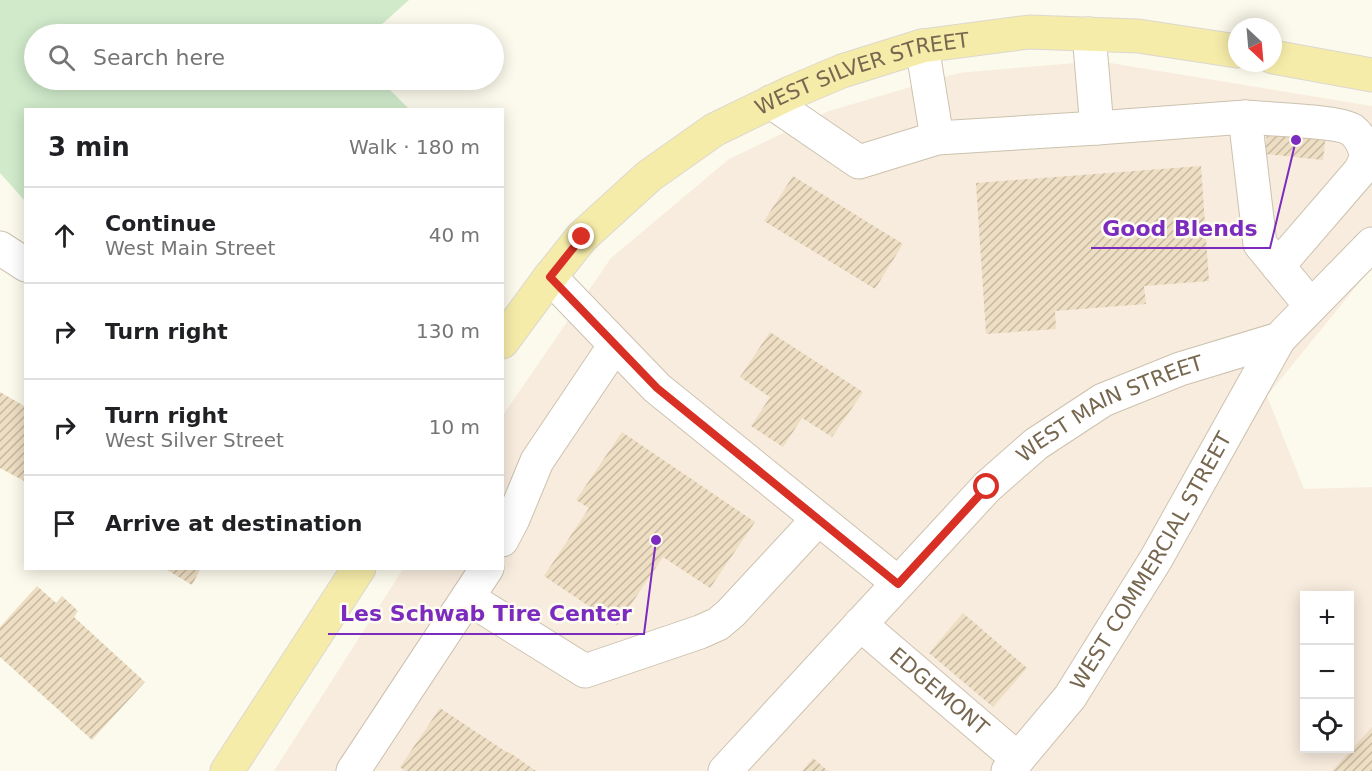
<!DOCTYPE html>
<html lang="en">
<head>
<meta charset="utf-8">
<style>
  body { margin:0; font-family:"DejaVu Sans",sans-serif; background:#f2f2f2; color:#202124 }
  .controls { position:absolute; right:18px; bottom:18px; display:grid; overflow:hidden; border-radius:0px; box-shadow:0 3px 15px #0003 }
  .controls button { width:54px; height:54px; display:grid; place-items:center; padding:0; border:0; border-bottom:2px solid #e0e0e0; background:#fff; color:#202124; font:30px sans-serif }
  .compass { position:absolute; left:1228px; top:18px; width:54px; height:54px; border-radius:50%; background:#fff; box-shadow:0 3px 15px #0003; rotate:154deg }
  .stop { position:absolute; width:18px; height:18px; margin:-14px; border:4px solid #d93025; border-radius:50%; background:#fff }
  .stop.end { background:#d93025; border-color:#fff; box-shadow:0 2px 6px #0008 }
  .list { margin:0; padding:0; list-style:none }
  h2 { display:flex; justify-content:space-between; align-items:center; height:78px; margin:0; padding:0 24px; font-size:26px }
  h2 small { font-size:20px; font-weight:400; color:#757577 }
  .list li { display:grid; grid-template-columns:39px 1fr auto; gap:18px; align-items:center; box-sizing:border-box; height:96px; padding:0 24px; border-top:2px solid #e0e0e0 }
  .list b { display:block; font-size:22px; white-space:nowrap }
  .list p { margin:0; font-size:20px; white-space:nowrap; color:#757577 }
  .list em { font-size:20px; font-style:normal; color:#757577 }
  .icon { flex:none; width:33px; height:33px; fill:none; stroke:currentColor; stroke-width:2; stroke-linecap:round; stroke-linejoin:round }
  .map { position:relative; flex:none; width:1372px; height:771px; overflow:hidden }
  .search { position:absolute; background:#fff; box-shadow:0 3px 15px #0003; left:24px; top:24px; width:480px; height:66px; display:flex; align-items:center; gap:15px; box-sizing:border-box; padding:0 21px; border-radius:33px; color:#757577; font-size:22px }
  .panel { position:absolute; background:#fff; box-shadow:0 3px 15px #0003; left:24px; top:108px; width:480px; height:462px; border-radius:0px }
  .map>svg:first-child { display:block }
  .commercial { fill:#f8ecde; fill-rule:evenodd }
  .grass { fill:#d0eaca }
  .building { fill:url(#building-hatch) }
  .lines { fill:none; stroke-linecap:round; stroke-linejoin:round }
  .minor-casing { stroke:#ccc2af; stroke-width:35 }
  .major-casing { stroke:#dcd7d1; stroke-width:35 }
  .minor { stroke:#fff; stroke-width:33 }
  .major { stroke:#f6eca9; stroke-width:33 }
  .route { stroke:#d93025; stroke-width:8 }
  .labels { text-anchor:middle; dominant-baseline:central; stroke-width:5; stroke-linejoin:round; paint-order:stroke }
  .street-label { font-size:21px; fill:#77674f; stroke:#fefcf3 }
  .leader { fill:none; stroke:#7b2cbf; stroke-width:2 }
  .callout-dot { fill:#7b2cbf; stroke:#fefcf3; stroke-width:2 }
  .callout-label { font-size:22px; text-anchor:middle; font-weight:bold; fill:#7b2cbf; stroke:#fefcf3; stroke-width:5; stroke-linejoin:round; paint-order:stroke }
</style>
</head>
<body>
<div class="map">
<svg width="1372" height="771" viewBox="0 0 1372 771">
  <defs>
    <pattern id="building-hatch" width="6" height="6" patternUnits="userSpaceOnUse" patternTransform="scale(1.5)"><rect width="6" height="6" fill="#eedec3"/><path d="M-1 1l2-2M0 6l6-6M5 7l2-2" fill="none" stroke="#c6b8a1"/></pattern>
  </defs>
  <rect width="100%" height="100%" fill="#fcfaec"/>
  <path class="commercial" d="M1098 61 1372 106V267L1267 396 1304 489 1372 487V771H274L403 569 502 568 503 415 611 258 729 159 829 111 958 73ZM1304 596H1350V748H1304Z"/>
  <path class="grass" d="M0 0H409L371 34H34V80H380L409 109 26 110 25 201 0 173Z"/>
  <path class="building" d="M1268 120 1327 125 1323 160 1265 154Z
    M1201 166 1209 281 1144 286 1146 304 1055 311 1056 329 986 334 976 183Z
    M793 176 903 244 875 289 764 221Z
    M770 332 863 392 832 437 802 418 783 447 751 426 770 397 740 377Z
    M0 392 26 407V482L0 468Z
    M622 432 755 522 710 588 663 557 617 625 544 576 589 508 576 500Z
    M164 568H201L192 585Z
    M37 586 56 603 62 596 78 611 74 617 145 682 92 740 0 657V627Z
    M963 613 1027 668 993 707 929 653Z
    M440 708 508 753 509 752 536 771H405L400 767Z
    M1372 727V771H1332Z
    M813 758 828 771H802Z"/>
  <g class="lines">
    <g class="minor-casing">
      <g id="minor">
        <path d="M1089 34 1097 128"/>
        <path d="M922 46 937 138"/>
        <path d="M771 102 859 162 937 138 1097 128 1245 117 1260 244 1311 306"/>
        <path d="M1245 117C1264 119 1340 121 1352 130 1361 137 1364 146 1367 157L1360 171 1278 266"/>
        <path d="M0 248 26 265"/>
        <path d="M550 277 657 388 898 583"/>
        <path d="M502 540 513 519 537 461 615 345"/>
        <path d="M468 598 585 671 700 632 718 624 731 613 818 519"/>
        <path id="s1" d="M860 624 1018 759"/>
        <path d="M353 771 487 568"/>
        <path id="s2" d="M725 771 987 487 1036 444 1103 400 1180 369 1279 339 1372 244"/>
        <path id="s3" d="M1008 771 1070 697 1156 559 1279 339"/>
      </g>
    </g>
    <g class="major-casing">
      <g id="major">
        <path d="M1273 57 1372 75"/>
        <path id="s4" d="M502 342 550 277 582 237 649 176 714 130 790 93 842 71 922 46 1029 32 1138 36 1237 51"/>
        <path d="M227 771 359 568"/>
      </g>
    </g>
    <use href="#minor" class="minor"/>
    <use href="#major" class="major"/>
  </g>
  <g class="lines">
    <path class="route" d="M582 237 550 277 657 388 898 584 987 487"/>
  </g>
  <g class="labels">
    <g class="street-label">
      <text stroke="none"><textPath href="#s4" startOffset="462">WEST SILVER STREET</textPath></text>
      <text stroke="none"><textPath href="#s2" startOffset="534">WEST MAIN STREET</textPath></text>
      <text stroke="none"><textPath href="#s3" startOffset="255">WEST COMMERCIAL STREET</textPath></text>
      <text stroke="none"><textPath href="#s1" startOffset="104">EDGEMONT</textPath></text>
    </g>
  </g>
  <path class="leader" d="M1296 140L1270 248H1091M656 540L644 634H328"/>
  <g class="callout-dot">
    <circle cx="1296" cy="140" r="6"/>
    <circle cx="656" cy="540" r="6"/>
  </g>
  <g class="callout-label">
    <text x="1180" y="236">Good Blends</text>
    <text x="486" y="621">Les Schwab Tire Center</text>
  </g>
</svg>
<div class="controls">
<button>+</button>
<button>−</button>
<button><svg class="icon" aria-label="locate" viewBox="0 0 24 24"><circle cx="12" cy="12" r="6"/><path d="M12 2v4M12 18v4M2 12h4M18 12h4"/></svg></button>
</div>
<svg class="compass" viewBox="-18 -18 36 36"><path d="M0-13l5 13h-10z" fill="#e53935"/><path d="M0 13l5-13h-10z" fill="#757577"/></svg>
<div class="stop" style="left:987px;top:487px"></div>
<div class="stop end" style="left:582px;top:237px"></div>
<div class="search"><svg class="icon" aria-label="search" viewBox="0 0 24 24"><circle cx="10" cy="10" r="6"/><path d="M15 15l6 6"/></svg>Search here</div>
<section class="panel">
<h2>3 min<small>Walk · 180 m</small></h2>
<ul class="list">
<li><svg class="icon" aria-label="ahead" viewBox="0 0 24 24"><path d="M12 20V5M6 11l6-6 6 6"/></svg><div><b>Continue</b><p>West Main Street</p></div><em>40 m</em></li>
<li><svg class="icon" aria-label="right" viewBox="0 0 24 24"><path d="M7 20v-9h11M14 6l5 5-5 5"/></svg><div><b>Turn right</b></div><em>130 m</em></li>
<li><svg class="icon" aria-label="right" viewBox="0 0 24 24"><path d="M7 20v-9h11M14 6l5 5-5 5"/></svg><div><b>Turn right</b><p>West Silver Street</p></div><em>10 m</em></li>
<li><svg class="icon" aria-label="arrive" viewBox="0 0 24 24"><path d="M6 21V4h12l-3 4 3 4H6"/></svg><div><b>Arrive at destination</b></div></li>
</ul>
</section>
</div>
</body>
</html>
